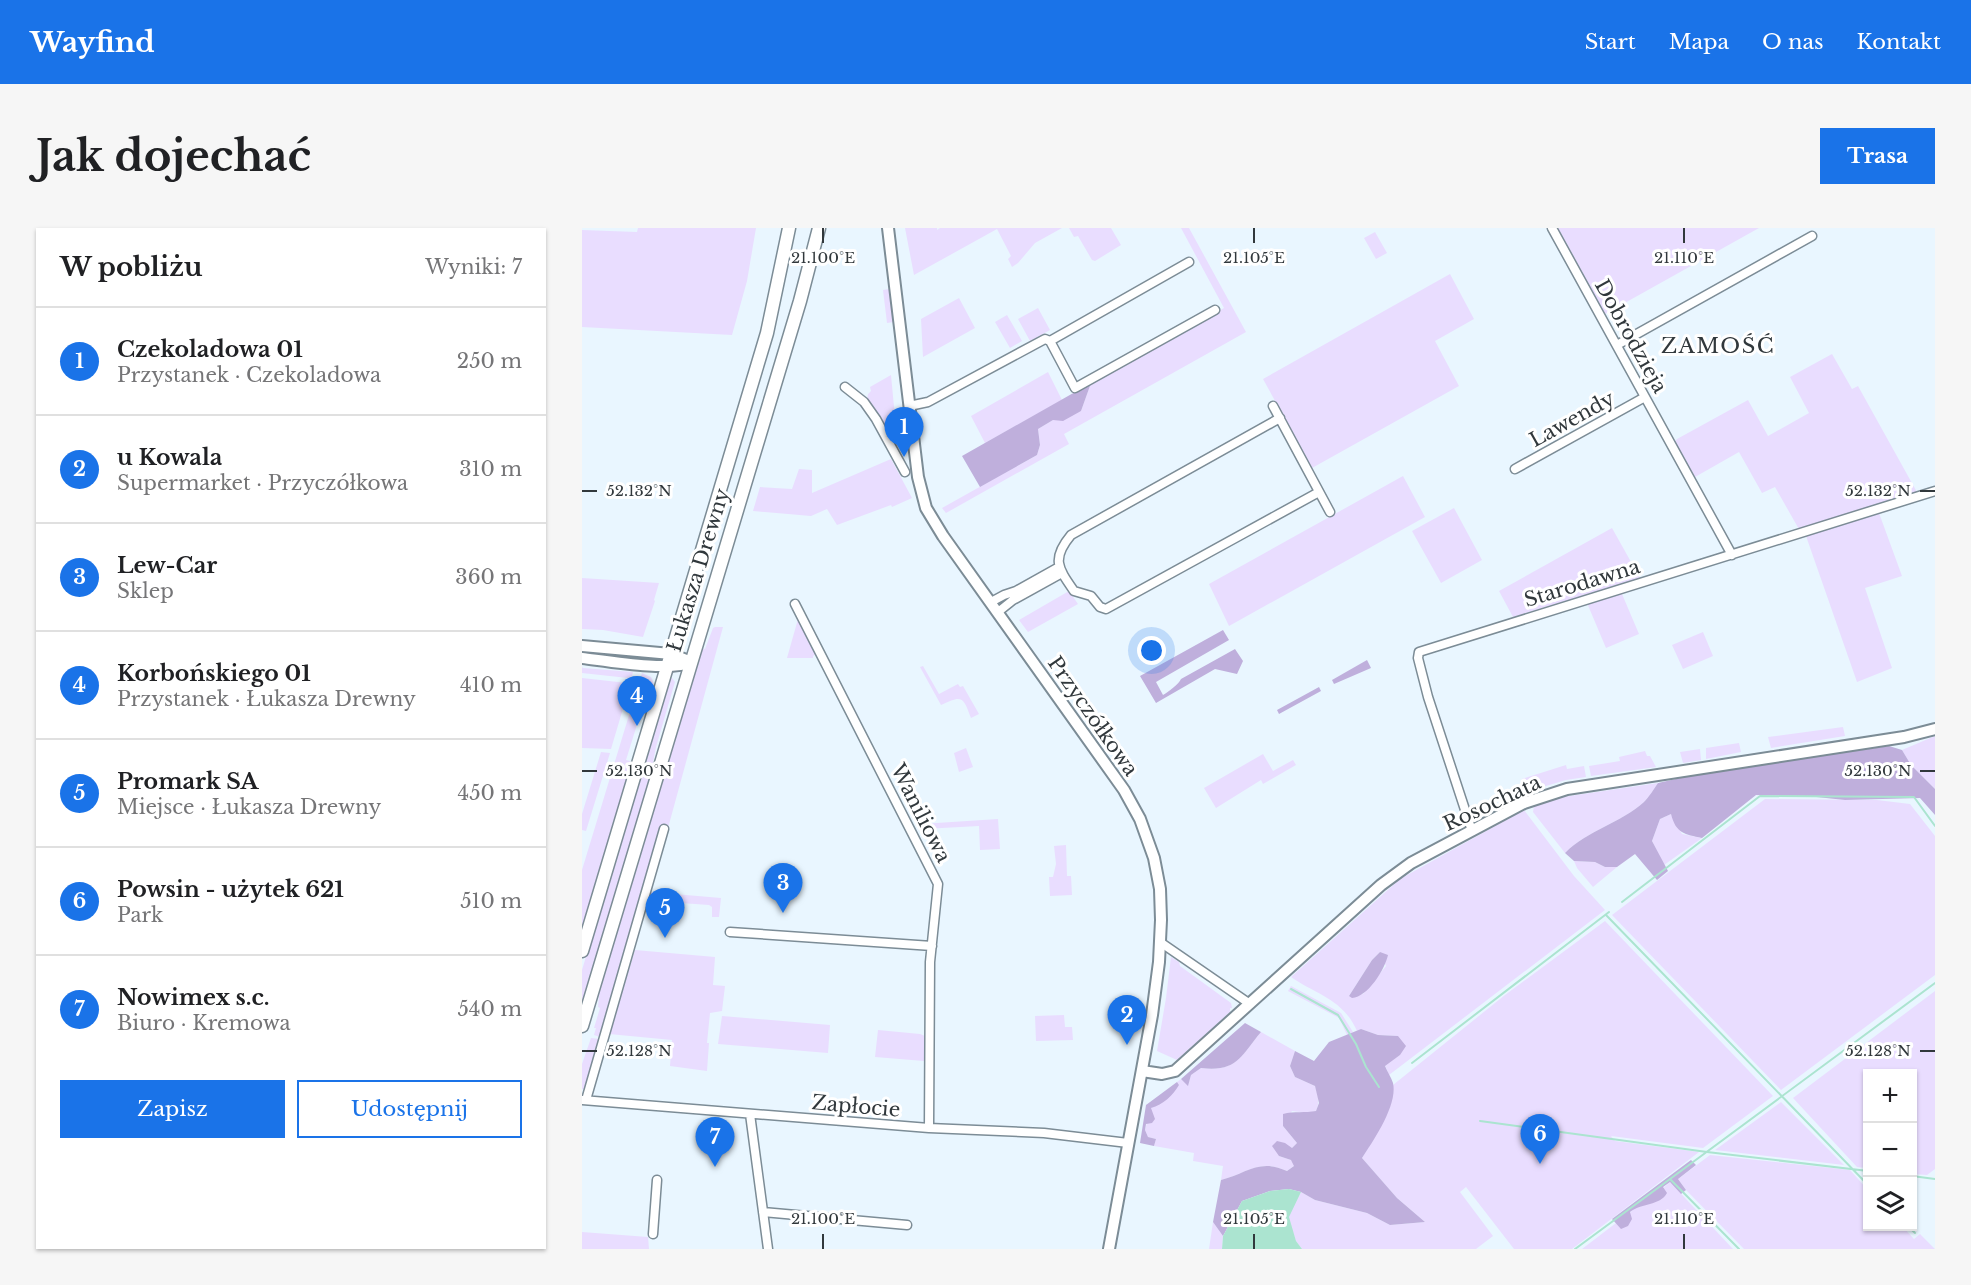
<!DOCTYPE html>
<html lang="pl">
<head>
<meta charset="utf-8">
<style>
  body { margin:0; font-family:"Libre Baskerville",serif; background:#f6f6f6; color:#202124 }
  .controls { position:absolute; right:18px; bottom:18px; display:grid; overflow:hidden; border-radius:0px; box-shadow:0 2px 4px #0004 }
  .controls button { width:54px; height:54px; display:grid; place-items:center; padding:0; border:0; border-bottom:2px solid #e0e0e0; background:#fff; color:#202124; font:30px sans-serif }
  .you { position:absolute; left:570px; top:423px; width:21px; height:21px; margin:-15px; border:4px solid #fff; border-radius:50%; background:#1a73e8; box-shadow:0 0 0 9px #1a73e833 }
  .badge { display:grid; place-items:center; width:39px; height:39px; border-radius:50%; background:#1a73e8; color:#fff; font-size:20px; font-weight:700 }
  .pin { position:absolute; translate:-50% -50px; filter:drop-shadow(0 2px 3px #0008) }
  .pin::after { content:''; position:absolute; top:32px; width:21px; height:18px; background:inherit; clip-path:polygon(0 0,100% 0,50% 100%) }
  .list { margin:0; padding:0; list-style:none }
  h2 { display:flex; justify-content:space-between; align-items:center; height:78px; margin:0; padding:0 24px; font-size:26px }
  h2 small { font-size:20px; font-weight:400; color:#757577 }
  .list li { display:grid; grid-template-columns:39px 1fr auto; gap:18px; align-items:center; box-sizing:border-box; height:108px; padding:0 24px; border-top:2px solid #e0e0e0 }
  .list b { display:block; font-size:22px; white-space:nowrap }
  .list p { margin:0; font-size:20px; white-space:nowrap; color:#757577 }
  .list em { font-size:20px; font-style:normal; color:#757577 }
  .actions { display:flex; gap:12px; padding:18px 24px }
  .actions a { flex:1; padding:14px 0; border:2px solid #1a73e8; border-radius:0px; text-align:center; font-size:21px; color:#1a73e8 }
  .actions .main { background:#1a73e8; color:#fff }
  .icon { flex:none; width:33px; height:33px; fill:none; stroke:currentColor; stroke-width:2; stroke-linecap:round; stroke-linejoin:round }
  .map { position:relative; flex:none; width:1353px; height:1021px; overflow:hidden; border-radius:0px }
  header { display:flex; align-items:center; gap:36px; box-sizing:border-box; height:84px; padding:0 30px; background:#1a73e8; color:#fff }
  header strong { font-size:28px }
  nav { display:flex; gap:33px; margin-inline-start:auto; font-size:21px }
  .intro { display:flex; align-items:center; justify-content:space-between; box-sizing:border-box; height:144px; padding:0 36px }
  h1 { margin:0; font-size:42px }
  .button { padding:15px 27px; border-radius:0px; background:#1a73e8; color:#fff; font-size:21px; font-weight:700 }
  main { display:flex; gap:36px; padding:0 36px }
  aside { flex:1; background:#fff; border-radius:0px; box-shadow:0 2px 4px #0004 }
  .map>svg:first-child { display:block }
  .green { fill:#e9ddff; fill-rule:evenodd }
  .forest { fill:#bfafdc }
  .water { fill:#abe4d0 }
  .lines { fill:none; stroke-linecap:round; stroke-linejoin:round }
  .stream { stroke:#abe4d0; stroke-width:2 }
  .minor-casing { stroke:#7c8c96; stroke-width:11 }
  .tertiary-casing { stroke:#7c8c96; stroke-width:14 }
  .secondary-casing { stroke:#7c8c96; stroke-width:15 }
  .minor { stroke:#fff; stroke-width:8 }
  .tertiary { stroke:#fff; stroke-width:10 }
  .secondary { stroke:#fff; stroke-width:12 }
  .ticks { fill:none; stroke:#31383c; stroke-width:2 }
  .labels { text-anchor:middle; dominant-baseline:central; stroke-width:6; stroke-linejoin:round; paint-order:stroke }
  .street-label { font-size:20px; fill:#31383c; stroke:#fff }
  .neighbourhood-label { font-size:21px; letter-spacing:1.5px; fill:#31383c; stroke:#fff }
  .ticks-label { font-size:15px; text-anchor:middle; fill:#31383c; stroke:#fff; stroke-width:6; stroke-linejoin:round; paint-order:stroke }
</style>
</head>
<body>
<header>
<strong>Wayfind</strong>
<nav><a>Start</a><a>Mapa</a><a>O nas</a><a>Kontakt</a></nav>
</header>
<div class="intro"><h1>Jak dojechać</h1><a class="button">Trasa</a></div>
<main>
<aside>
<h2>W pobliżu<small>Wyniki: 7</small></h2>
<ul class="list">
<li><span class="badge">1</span><div><b>Czekoladowa 01</b><p>Przystanek · Czekoladowa</p></div><em>250 m</em></li>
<li><span class="badge">2</span><div><b>u Kowala</b><p>Supermarket · Przyczółkowa</p></div><em>310 m</em></li>
<li><span class="badge">3</span><div><b>Lew-Car</b><p>Sklep</p></div><em>360 m</em></li>
<li><span class="badge">4</span><div><b>Korbońskiego 01</b><p>Przystanek · Łukasza Drewny</p></div><em>410 m</em></li>
<li><span class="badge">5</span><div><b>Promark SA</b><p>Miejsce · Łukasza Drewny</p></div><em>450 m</em></li>
<li><span class="badge">6</span><div><b>Powsin - użytek 621</b><p>Park</p></div><em>510 m</em></li>
<li><span class="badge">7</span><div><b>Nowimex s.c.</b><p>Biuro · Kremowa</p></div><em>540 m</em></li>
</ul>
<div class="actions"><a class="main">Zapisz</a><a>Udostępnij</a></div>
</aside>
<div class="map">
<svg width="1353" height="1021" viewBox="0 0 1353 1021">
  <rect width="100%" height="100%" fill="#e9f6ff"/>
  <path class="green" d="M56 0H174L165 53 150 107 0 99V2L55 4Z
    M323 0H355V2L358 0H480L453 15 436 35 430 39 426 31 429 28 415 1 332 47Z
    M487 0H529L539 17 513 33 510 32 496 8 492 9Z
    M599 0H607L664 104 482 206 487 216 364 285 360 280 455 227 458 217 456 201 471 192 499 183 509 155 642 80Z
    M976 0H1177L1023 86Z
    M793 4 805 25 794 31 782 10Z
    M868 46 892 91 853 113 877 158 730 240 681 151Z
    M307 61 309 62 312 94 305 95 301 62Z
    M377 70 393 100 341 129 339 91Z
    M456 80 468 102 448 113 436 91Z
    M425 87 440 113 428 120 413 94Z
    M1250 126 1270 161 1276 158 1336 266 1218 303 1193 259 1180 265 1157 224 1113 249 1092 215 1095 211 1166 172 1186 208 1227 185 1208 149Z
    M466 144 480 172 403 215 389 188Z
    M309 147 314 200C298 197 294 186 285 173L286 166 289 163 288 159Z
    M309 231 330 270 310 279 309 277 255 297 245 281 229 288 171 283 178 259 210 261 217 241 230 242V265Z
    M821 248 843 289 647 398 627 356Z
    M872 280 900 332 859 355 830 303Z
    M1297 285 1320 348 1283 360 1310 440 1275 454 1224 308Z
    M1030 300 1058 350 931 389 917 363Z
    M0 350 77 355 72 372 73 373 61 409 21 402 0 401Z
    M487 363 496 376 446 404 437 392Z
    M1040 366 1057 406 1024 420 1005 375Z
    M216 391 234 426 231 428V430H205Z
    M133 399H141L86 600 80 598 18 809 12 807 14 800H12L18 780 16 779 18 756 120 420 123 421 131 400Z
    M1121 404 1131 428 1101 441 1090 417Z
    M341 438 357 466 376 456 378 459 381 458 397 486 389 490C381 468 380 467 359 477L338 439Z
    M0 439 1 440 51 444 50 448 46 450 0 445Z
    M60 445 69 449C76 462 69 471 63 483L52 470Z
    M0 450 45 455 48 457 29 521 0 520Z
    M90 450 93 454 74 519 66 560 0 781V742L87 452Z
    M51 474 56 481 58 487 44 532 48 533 44 558 0 704V642Z
    M1261 499 1263 508 1189 520 1186 509Z
    M1353 508V561L1329 537 1320 522Z
    M1157 515 1159 524 1124 531V520Z
    M384 520 391 539 377 544 372 525Z
    M1118 521 1119 532 1101 535 1098 524Z
    M1063 523 1065 528H1068L1074 539 1009 548 1007 538 1038 533 1037 529Z
    M19 524 28 525 4 603 0 602V586Z
    M681 526 691 543 711 532 714 537 681 556 679 552 634 580 622 560Z
    M984 537 985 541 1002 538 1004 549 984 552 940 565 938 562 943 558 940 551Z
    M1076 555C1072 561 1067 569 1062 574 1039 595 1006 602 983 625L951 584 952 578 967 571Z
    M1183 571 1295 572 1328 576 1353 608V747L1199 862 1030 687Z
    M942 582 992 648 1023 682 807 847 803 837 818 827 816 808 796 807 779 801 775 803C761 771 735 767 709 749L818 651ZM798 724 804 738 781 766 767 768 790 732Z
    M1089 586 1100 606 1120 610 1082 637 1070 613 1078 591Z
    M416 591 418 621 398 622 397 598 341 601 339 596Z
    M484 617 485 648H489L490 667 468 668 467 649H471L474 636 472 618Z
    M992 633 1013 634 1023 639H1035L1011 659 995 640Z
    M69 664 139 670 137 689H130V679L127 677 85 674V673L72 674 71 687 66 686 64 680Z
    M1023 693 1191 868 1121 920 1029 908 1033 913 1117 924 990 1021H932L884 959 878 964 911 1008 894 1021H720L714 1013 706 989 719 964 733 972 785 985 808 997 843 994 815 970 780 930C796 903 806 889 811 857L923 767Z
    M53 722 133 729 131 757 143 758 140 783 128 785 125 815H127L125 843 88 838 90 812 27 806Z
    M589 729 597 734 598 738 649 775 650 780H648V784L595 832 575 823 584 770Z
    M709 758 759 785 771 804 765 807 757 790 706 763Z
    M1353 763V941L1345 947 1331 946 1330 846H1286L1285 940 1275 939 1211 870Z
    M482 787 483 799H490L491 812 454 813 453 788Z
    M140 788 248 797 246 825 136 816Z
    M296 802 338 806 343 808 342 833 293 829Z
    M679 804 713 823 708 838 713 849 733 858C736 867 738 874 734 883L725 885 710 883 701 898 715 915 710 920 697 928 709 932 713 937 705 943C678 930 664 946 639 952L641 938 611 933 612 925 572 918 574 911 566 909 563 902 569 880 597 857 595 854 599 851 606 857 609 847 619 840C654 844 658 829 679 804Z
    M9 810 18 811 2 861H0V836Z
    M1199 874 1262 937 1133 922Z
    M1128 927 1268 942 1285 961 1286 998 1321 999 1332 1011 1338 1006 1353 1021H1162L1104 962 1096 951Z
    M1088 954 1151 1021H1000L1034 995 1039 1000C1044 991 1048 979 1061 978Z
    M631 994 641 1008 640 1021H627Z
    M0 1004 66 1009 67 1021H0Z"/>
  <path class="forest" d="M509 155 499 183 481 193 471 192 456 201 458 217 455 227 398 259 380 228Z
    M641 402 647 412 574 454 581 467C586 464 597 456 599 451L653 421 661 433 655 446 633 441 574 475 558 448Z
    M785 432 789 440 752 456 750 452Z
    M737 459 739 463 697 486 695 482Z
    M1307 518 1320 522 1329 537 1353 561V587L1338 570 1263 572 1225 568 1174 567 1120 610C1103 606 1094 606 1089 586L1078 591 1070 613 1086 643 1075 652 1053 626 1035 639H1023L1013 634 992 633 983 625C1006 602 1039 595 1062 574 1067 569 1072 561 1076 555L1116 546Z
    M798 724 806 727C803 741 786 769 770 770L767 768 790 732Z
    M663 795 679 804C658 829 655 844 619 840L609 847 606 858 599 851Z
    M779 801 796 807 816 808 824 818 818 827 803 838C805 843 809 849 811 855 816 877 791 913 780 930L815 970 843 994 808 997 785 985 733 972 719 964 707 961 688 963 660 973 641 1008 631 994 639 952C664 946 677 930 705 943L712 938 709 932 697 928 690 918 695 913 703 915 710 920 715 915 701 898V886C712 883 723 885 734 883L737 875 733 858 713 849 708 838 713 823 732 833 747 814Z
    M595 854 597 857C591 867 581 877 569 880L573 891 570 895 564 896 563 902 566 909 574 911 572 918 558 915 564 877Z
    M1109 932 1114 937 1096 951 1104 962 1099 966 1088 954 1081 959 1085 965C1078 978 1059 975 1048 984L1050 991 1046 998 1039 1001 1030 991Z"/>
  <path class="water" d="M707 961 719 964 707 989 714 1013 720 1021H640L641 1008 660 973 688 963Z"/>
  <g class="lines">
    <path class="stream" d="M1040 674 1178 568 1332 569 1353 598
      M1024 687 1286 957
      M709 761 756 787 774 816 784 839 797 859
      M830 835 1027 684
      M898 893 1125 924 1286 943
      M1330 948 1353 951
      M1326 998 1333 1005
      M993 1021 1088 951
      M1157 1021 1088 951 1353 755"/>
    <g class="minor-casing">
      <path id="minor" d="M970 0 1150 327
        M468 113 607 34
        M1035 117 1230 8
        M263 159 282 174 294 191 323 244
        M327 178 346 174 463 111 468 113 493 160 633 82
        M691 178 748 284
        M698 190 489 307C469 331 476 340 492 363L509 368 518 379 524 381 737 264
        M302 205 330 204
        M933 241 1063 169
        M409 374 422 367 434 363 477 339
        M213 376 356 656 348 734 347 900
        M416 384 431 372 480 345
        M890 603 846 469 836 430 837 424 1353 263
        M148 704 350 718
        M578 714 668 776
        M0 872 347 900 462 905 546 915
        M4 872 82 601
        M168 886 186 1021
        M181 984 325 997
        M71 1006 75 952"/>
    </g>
    <g class="tertiary-casing">
      <path id="tertiary" d="M306 0 336 249 344 280 361 308 542 562 558 591 572 630 578 661 579 692 577 734 570 787 527 1021
        M0 418 89 426 109 434
        M0 430C25 433 89 444 109 434
        M560 843 580 846 593 843 799 657 829 635 942 575 985 561 1322 509 1353 501"/>
    </g>
    <g class="secondary-casing">
      <path id="secondary" d="M0 723 185 105 207 0
        M0 798 218 73 237 0"/>
    </g>
    <use href="#minor" class="minor"/>
    <use href="#tertiary" class="tertiary"/>
    <use href="#secondary" class="secondary"/>
  </g>
  <path class="ticks" d="M241 0V15M672 0V15M1102 0V15M0 263H15M1338 263H1353M0 543H15M1338 543H1353M0 823H15M1338 823H1353M241 1006V1021M672 1006V1021M1102 1006V1021"/>
  <g class="labels">
    <g class="street-label">
      <text transform="translate(1049 108) rotate(61)">Dobrodzieja</text>
      <text transform="translate(990 191) rotate(-29)">Lawendy</text>
      <text transform="translate(116 342) rotate(-73)">Łukasza Drewny</text>
      <text transform="translate(1000 355) rotate(-17)">Starodawna</text>
      <text transform="translate(511 488) rotate(55)">Przyczółkowa</text>
      <text transform="translate(910 575) rotate(-25)">Rosochata</text>
      <text transform="translate(339 585) rotate(63)">Waniliowa</text>
      <text transform="translate(274 878) rotate(5)">Zapłocie</text>
    </g>
    <g class="neighbourhood-label">
      <text x="1136" y="118">ZAMOŚĆ</text>
    </g>
  </g>
  <g class="ticks-label">
    <text x="241" y="35">21.100°E</text>
    <text x="672" y="35">21.105°E</text>
    <text x="1102" y="35">21.110°E</text>
    <text x="57" y="268">52.132°N</text>
    <text x="1296" y="268">52.132°N</text>
    <text x="57" y="548">52.130°N</text>
    <text x="1296" y="548">52.130°N</text>
    <text x="57" y="828">52.128°N</text>
    <text x="1296" y="828">52.128°N</text>
    <text x="241" y="996">21.100°E</text>
    <text x="672" y="996">21.105°E</text>
    <text x="1102" y="996">21.110°E</text>
  </g>
</svg>
<div class="controls">
<button>+</button>
<button>−</button>
<button><svg class="icon" aria-label="layers" viewBox="0 0 24 24"><path d="M12 4l9 5-9 5-9-5zM3 14l9 5 9-5"/></svg></button>
</div>
<div class="you"></div>
<div class="pin badge" style="left:322px;top:229px">1</div>
<div class="pin badge" style="left:545px;top:817px">2</div>
<div class="pin badge" style="left:201px;top:685px">3</div>
<div class="pin badge" style="left:55px;top:498px">4</div>
<div class="pin badge" style="left:83px;top:710px">5</div>
<div class="pin badge" style="left:958px;top:936px">6</div>
<div class="pin badge" style="left:133px;top:939px">7</div>
</div>
</main>
</body>
</html>
